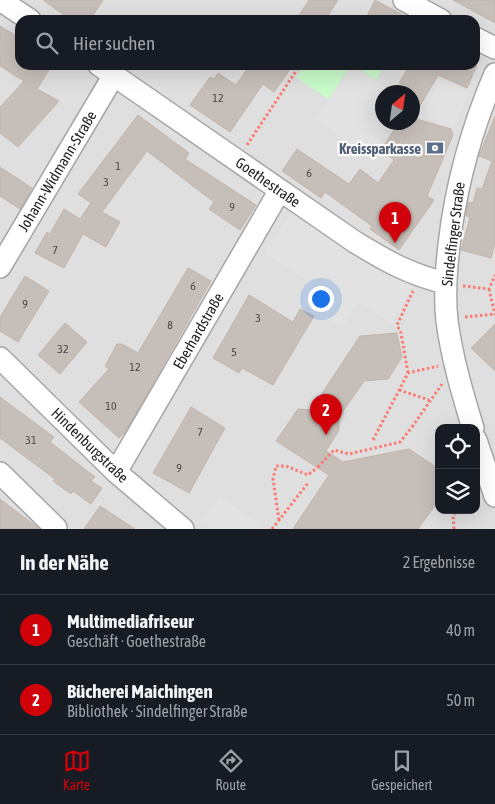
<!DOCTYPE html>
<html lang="de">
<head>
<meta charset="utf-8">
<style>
  body { margin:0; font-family:"Asap Condensed",sans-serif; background:#20242c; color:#f1f3f6 }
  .controls { position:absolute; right:15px; bottom:15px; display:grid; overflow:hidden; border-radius:10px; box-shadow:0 5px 20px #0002 }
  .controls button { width:45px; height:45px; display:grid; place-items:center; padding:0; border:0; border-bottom:1px solid #363941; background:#171b24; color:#f1f3f6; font:25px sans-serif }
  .compass { position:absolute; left:375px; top:85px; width:45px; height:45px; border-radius:50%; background:#171b24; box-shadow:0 5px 20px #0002; rotate:29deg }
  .you { position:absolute; left:320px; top:298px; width:18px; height:18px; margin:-12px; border:4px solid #fff; border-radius:50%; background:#1a73e8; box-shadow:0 0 0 8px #1a73e833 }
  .badge { display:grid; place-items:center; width:32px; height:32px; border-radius:50%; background:#d10209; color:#fff; font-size:16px; font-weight:700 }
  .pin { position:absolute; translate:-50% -41px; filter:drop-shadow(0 1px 2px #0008) }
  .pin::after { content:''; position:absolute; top:26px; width:18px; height:15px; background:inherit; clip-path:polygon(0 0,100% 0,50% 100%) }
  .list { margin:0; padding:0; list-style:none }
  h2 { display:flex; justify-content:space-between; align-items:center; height:65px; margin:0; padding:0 20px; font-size:21px }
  h2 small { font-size:16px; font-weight:400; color:#9ea1a6 }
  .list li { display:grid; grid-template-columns:32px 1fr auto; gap:15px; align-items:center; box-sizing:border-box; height:70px; padding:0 20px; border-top:1px solid #363941 }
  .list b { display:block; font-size:19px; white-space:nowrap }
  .list p { margin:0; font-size:16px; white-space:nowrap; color:#9ea1a6 }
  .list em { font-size:16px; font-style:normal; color:#9ea1a6 }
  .icon { flex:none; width:28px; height:28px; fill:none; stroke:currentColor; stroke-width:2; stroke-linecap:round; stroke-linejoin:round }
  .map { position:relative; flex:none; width:495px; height:529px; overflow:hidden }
  .search { position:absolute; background:#171b24; box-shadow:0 5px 20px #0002; left:15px; right:15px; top:15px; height:55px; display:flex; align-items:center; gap:12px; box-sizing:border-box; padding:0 18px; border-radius:15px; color:#9ea1a6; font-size:19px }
  .sheet { height:205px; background:#171b24 }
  nav { display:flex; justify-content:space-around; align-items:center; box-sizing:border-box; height:70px; border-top:1px solid #363941; background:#171b24; font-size:14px; color:#9ea1a6 }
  nav a { display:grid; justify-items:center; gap:2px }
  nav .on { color:#d10209 }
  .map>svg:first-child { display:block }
  .residential { fill:#e0dfdf; fill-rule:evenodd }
  .park { fill:#c8faca }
  .parking { fill:#e2e2e2 }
  .building { fill:#c6beb8; stroke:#c3b5ab }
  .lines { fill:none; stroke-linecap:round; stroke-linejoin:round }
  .minor-casing { stroke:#a6a6a6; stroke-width:24 }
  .path { stroke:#f97b72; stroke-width:3; stroke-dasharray:2.5 2.5; stroke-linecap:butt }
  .minor { stroke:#fff; stroke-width:21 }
  .path-bridge { stroke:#f97b72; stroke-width:3; stroke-dasharray:2.5 2.5; stroke-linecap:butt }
  .labels { text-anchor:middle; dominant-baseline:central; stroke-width:4.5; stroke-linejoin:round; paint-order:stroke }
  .number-label { font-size:12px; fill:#4b4948 }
  .service-label { font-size:15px; font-weight:bold; fill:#4e5e75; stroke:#fff; text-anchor:end }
  .street-label { font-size:15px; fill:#222; stroke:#fff }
</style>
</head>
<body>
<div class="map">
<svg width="495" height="529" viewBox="0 0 495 529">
  <rect width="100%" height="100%" fill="#f2eee8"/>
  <path class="residential" d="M0 0H495V529H0ZM20 20H475V65H20ZM382 92H412V122H382ZM439 428H476V510H439Z"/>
  <path class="park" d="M305 65H351L329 100 296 77Z
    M353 65H384L376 80Z"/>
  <path class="parking" d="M351 65 394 92H382V122L392 123 369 156 315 119Z
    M439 79 469 91 454 129 423 117Z
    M293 208 416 283 392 323 358 302 342 328 297 301 309 281 265 254Z
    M220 495 259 524 255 529H211L200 521Z"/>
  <path class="building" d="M43 0H103L90 20H71Z
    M309 0H338L325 20H296Z
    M375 0 412 20H365Z
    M453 0H495V23Z
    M0 26 20 38V65H52L37 89 59 101 18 147 0 133V107L24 81 0 66Z
    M250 65H293L274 92 263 84 230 132 190 105 210 77 214 79 218 73 236 85Z
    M410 65H477L467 88 438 75 413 118 451 129 453 135 427 196 434 200 399 250 370 229 372 226 325 192 321 198 282 171 297 149 349 184 360 169 378 183 394 160 381 150 399 122H412V91L399 83Z
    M138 115 189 153 185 159 256 205 240 230 209 209 214 202 147 151 102 212 120 222 106 247 83 234 64 268 35 253 47 232 50 234 64 209 80 219 91 203 78 194Z
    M495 116V243L491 258 461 250 470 217 466 216 468 202 473 203 477 188 482 189 492 161 479 156Z
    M0 167 32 188 20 209 0 196Z
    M188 268 211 281 126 431 119 438 79 402 109 369 105 366 117 344H122L138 353Z
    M25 276 49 291 18 342 0 331V317Z
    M249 295 293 322 300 309 314 316 273 385 242 368 239 373 213 358Z
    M65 323 87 342 60 374 38 355Z
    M495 324V371L471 348Z
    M397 333 402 357 388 379 364 381 339 417V430L326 451 343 462 409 449 439 469V500L418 529H293L329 475 276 441 298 409 311 410 360 336Z
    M0 397 54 437 50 442 95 477 91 481 102 488 91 504 73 491 71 494 53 481 55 479 0 438Z
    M191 407 225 428 189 493 153 473Z
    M0 499 37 527 39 529H0Z
    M100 506 135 529H84Z"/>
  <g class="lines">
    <g class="minor-casing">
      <path id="minor" d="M0 0 30 20
        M404 0 441 20
        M475 38 495 48
        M99 65 355 242C386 261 409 274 445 283
        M0 267 114 75
        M0 358 116 472 183 529
        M473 428C462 392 452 358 447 321 444 295 446 271 449 245 456 184 471 130 495 74
        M476 440 495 496
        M116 472 280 190
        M0 473 56 528"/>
    </g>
    <path class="path" d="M247 145 300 65
      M463 286 489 289 495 275
      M489 289 495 315
      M465 317 494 314
      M408 373 401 333 397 325 413 291
      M399 390 429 400
      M412 427 442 384
      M373 440 408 373 438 366
      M279 520 273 479 276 466H286L308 475 318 467
      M272 529 308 483
      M454 529 453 516 458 510"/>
    <use href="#minor" class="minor"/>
    <path class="path-bridge" d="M318 467 334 450 349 454 400 442 412 427"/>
  </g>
  <defs>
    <g id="bank-bare" transform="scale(1.35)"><path d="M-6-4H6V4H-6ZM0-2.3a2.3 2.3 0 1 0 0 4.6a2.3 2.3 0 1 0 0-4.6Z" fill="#5c6f8a" stroke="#fff" stroke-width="2.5" paint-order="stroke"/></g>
  </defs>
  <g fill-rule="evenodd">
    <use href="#bank-bare" x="435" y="148"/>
  </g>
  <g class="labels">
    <g class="number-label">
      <text x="218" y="98">12</text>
      <text x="118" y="166">1</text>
      <text x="309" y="173">6</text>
      <text x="106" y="182">3</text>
      <text x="232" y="207">9</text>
      <text x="55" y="250">7</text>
      <text x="193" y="286">6</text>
      <text x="25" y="304">9</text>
      <text x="258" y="318">3</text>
      <text x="170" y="325">8</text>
      <text x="63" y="349">32</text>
      <text x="234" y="352">5</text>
      <text x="135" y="367">12</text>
      <text x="111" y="406">10</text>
      <text x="200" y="432">7</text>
      <text x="31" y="440">31</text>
      <text x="179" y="468">9</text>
    </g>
    <g class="service-label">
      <text x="421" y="148">Kreissparkasse</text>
    </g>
    <g class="street-label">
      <text transform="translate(57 171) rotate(-59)">Johann-Widmann-Straße</text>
      <text transform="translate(268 182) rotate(35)">Goethestraße</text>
      <text transform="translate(453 234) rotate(-83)">Sindelfinger Straße</text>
      <text transform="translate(198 331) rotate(-60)">Eberhardstraße</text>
      <text transform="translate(90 445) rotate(44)">Hindenburgstraße</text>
    </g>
  </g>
</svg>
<div class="controls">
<button><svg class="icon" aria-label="locate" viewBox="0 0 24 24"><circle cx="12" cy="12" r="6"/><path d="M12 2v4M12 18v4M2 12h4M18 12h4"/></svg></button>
<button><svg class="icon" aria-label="layers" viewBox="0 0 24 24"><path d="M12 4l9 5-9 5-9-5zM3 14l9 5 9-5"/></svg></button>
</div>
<svg class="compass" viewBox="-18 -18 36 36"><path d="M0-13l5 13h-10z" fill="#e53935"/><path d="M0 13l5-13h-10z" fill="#9ea1a6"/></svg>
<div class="you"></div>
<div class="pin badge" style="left:395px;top:243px">1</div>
<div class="pin badge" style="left:326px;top:435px">2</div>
<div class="search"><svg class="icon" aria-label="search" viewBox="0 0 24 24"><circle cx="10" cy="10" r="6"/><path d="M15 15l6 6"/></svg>Hier suchen</div>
</div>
<section class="sheet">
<h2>In der Nähe<small>2 Ergebnisse</small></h2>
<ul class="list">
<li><span class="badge">1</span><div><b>Multimediafriseur</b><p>Geschäft · Goethestraße</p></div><em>40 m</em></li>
<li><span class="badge">2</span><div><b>Bücherei Maichingen</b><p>Bibliothek · Sindelfinger Straße</p></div><em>50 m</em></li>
</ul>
</section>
<nav>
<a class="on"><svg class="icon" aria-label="map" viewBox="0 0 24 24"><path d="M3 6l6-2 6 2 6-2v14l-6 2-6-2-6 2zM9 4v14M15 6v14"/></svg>Karte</a>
<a><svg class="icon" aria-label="directions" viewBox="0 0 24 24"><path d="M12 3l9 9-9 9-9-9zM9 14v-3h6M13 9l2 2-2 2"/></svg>Route</a>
<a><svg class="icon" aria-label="saved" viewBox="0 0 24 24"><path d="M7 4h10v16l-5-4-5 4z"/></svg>Gespeichert</a>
</nav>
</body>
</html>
